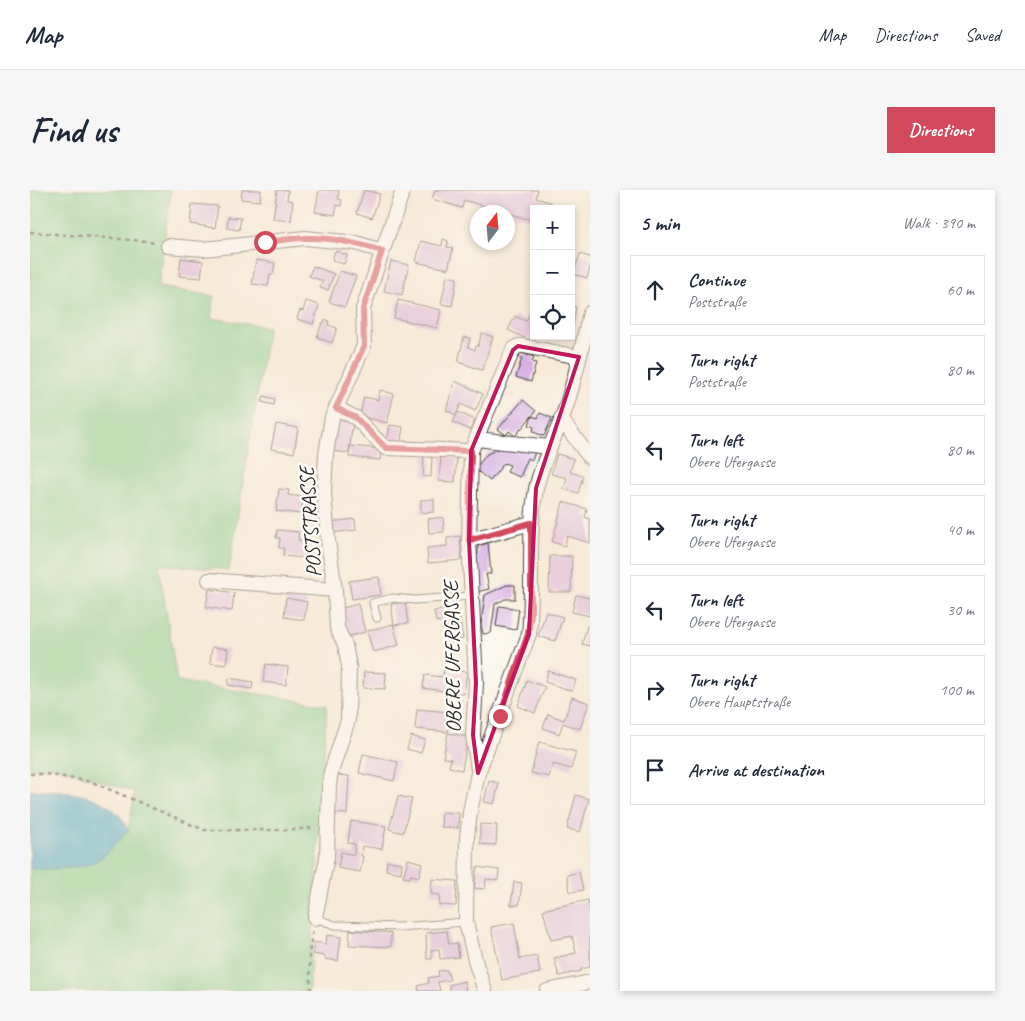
<!DOCTYPE html>
<html lang="en">
<head>
<meta charset="utf-8">
<style>
  body { margin:0; font-family:Caveat,sans-serif; background:#f6f6f7; color:#1f2937 }
  .controls { position:absolute; right:15px; top:15px; display:grid; overflow:hidden; border-radius:0px; box-shadow:0 2px 8px #0003 }
  .controls button { width:45px; height:45px; display:grid; place-items:center; padding:0; border:0; border-bottom:1px solid #e0e1e3; background:#fff; color:#1f2937; font:25px sans-serif }
  .compass { position:absolute; left:440px; top:15px; width:45px; height:45px; border-radius:50%; background:#fff; box-shadow:0 2px 8px #0003; rotate:16deg }
  .stop { position:absolute; width:15px; height:15px; margin:-11px; border:4px solid #d1495b; border-radius:50%; background:#fff }
  .stop.end { background:#d1495b; border-color:#fff; box-shadow:0 1px 5px #0008 }
  .list { margin:0; padding:0; list-style:none }
  h2 { display:flex; justify-content:space-between; align-items:center; height:65px; margin:0; padding:0 20px; font-size:21px }
  h2 small { font-size:16px; font-weight:400; color:#747a83 }
  .list li { display:grid; grid-template-columns:32px 1fr auto; gap:15px; align-items:center; box-sizing:border-box; height:70px; margin:0 10px 10px; padding:0 10px; border:1px solid #e0e1e3; border-radius:0px }
  .list b { display:block; font-size:19px; white-space:nowrap }
  .list p { margin:0; font-size:16px; white-space:nowrap; color:#747a83 }
  .list em { font-size:16px; font-style:normal; color:#747a83 }
  .icon { flex:none; width:28px; height:28px; fill:none; stroke:currentColor; stroke-width:2; stroke-linecap:round; stroke-linejoin:round }
  .map { position:relative; flex:none; width:560px; height:801px; overflow:hidden; border-radius:0px }
  header { display:flex; align-items:center; gap:30px; box-sizing:border-box; height:70px; padding:0 25px; background:#fff; border-bottom:1px solid #e0e1e3 }
  header strong { font-size:24px }
  nav { display:flex; gap:28px; margin-inline-start:auto; font-size:18px }
  .intro { display:flex; align-items:center; justify-content:space-between; box-sizing:border-box; height:120px; padding:0 30px }
  h1 { margin:0; font-size:35px }
  .button { padding:12px 22px; border-radius:0px; background:#d1495b; color:#fff; font-size:18px; font-weight:700 }
  main { display:flex; gap:30px; padding:0 30px }
  aside { flex:1; background:#fff; border-radius:0px; box-shadow:0 2px 8px #0003 }
  .map>svg:first-child { display:block }
  .green { fill:#82d292; stroke:#567e5e }
  .water { fill:#4daccc; stroke:#3c6c7c }
  .building { fill:#d7b1e3 }
  .lines { fill:none; stroke-linecap:round; stroke-linejoin:round }
  .service-casing { stroke:#4a4845; stroke-width:9 }
  .minor-casing { stroke:#4a4845; stroke-width:16 }
  .path { stroke:#4a4845; stroke-width:2.5; stroke-dasharray:4 4; stroke-linecap:butt }
  .service { stroke:#fff; stroke-width:7 }
  .minor { stroke:#fff; stroke-width:14 }
  .route { stroke:#d1495b; stroke-width:6 }
  .marked { fill:none; stroke:#c2185b; stroke-width:4; stroke-linejoin:round }
  .labels { text-anchor:middle; dominant-baseline:central; stroke-width:5; stroke-linejoin:round; paint-order:stroke }
  .street-label { font-size:21px; fill:#2b2b2b; stroke:#fdfcf7 }
</style>
</head>
<body>
<header>
<strong>Map</strong>
<nav><a>Map</a><a>Directions</a><a>Saved</a></nav>
</header>
<div class="intro"><h1>Find us</h1><a class="button">Directions</a></div>
<main>
<div class="map">
<svg width="560" height="801" viewBox="0 0 560 801">
  <rect width="100%" height="100%" fill="#fdfcf7"/>
  <filter id="ink" filterUnits="userSpaceOnUse"><feTurbulence type="fractalNoise" baseFrequency=".02" numOctaves="2"/><feDisplacementMap in="SourceGraphic" scale="10" xChannelSelector="R" yChannelSelector="G"/><feConvolveMatrix kernelMatrix="1 2 1 2 8 2 1 2 1" color-interpolation-filters="sRGB"/></filter>
  <filter id="wash" filterUnits="userSpaceOnUse"><feTurbulence type="fractalNoise" baseFrequency=".0096" numOctaves="4" result="noise"/><feDisplacementMap in="SourceGraphic" scale="20" xChannelSelector="R" yChannelSelector="G"/><feGaussianBlur stdDeviation="1.12" result="paint"/><feColorMatrix in="noise" values="0 0 0 0 0 0 0 0 0 0 0 0 0 0 0 0 0 1.4 0 .05"/><feComposite in="paint" operator="in"/></filter>
  <g filter="url(#wash)">
    <rect width="100%" height="100%" fill="#f7ead7"/>
    <path class="green" d="M0 0H141L128 97 184 106 181 128 238 137 199 380 129 374 147 491 297 515 279 801H0V678L14 679 98 641 105 602 24 576 0 579Z"/>
    <path class="water" d="M0 600C30 602 65 601 88 624 93 628 95 635 98 641 90 649 82 659 73 666 57 680 20 680 0 678Z"/>
    <g id="blocks">
      <path class="building" d="M212 0H231L230 11 211 9Z
        M247 0H258L257 10 263 11 261 31 243 29Z
        M289 0H309L308 9 312 10 311 16 307 15 305 25 285 22Z
        M334 0 350 4 342 28 327 23Z
        M405 0H508L506 8 522 13 520 19H504V31L434 10 432 18 402 9Z
        M162 14 188 16 185 38 160 34Z
        M198 27 211 28 209 40 197 38Z
        M413 49 418 51 417 57 423 58 418 79 386 72 391 51 412 56Z
        M305 61 317 65 314 74 302 70Z
        M550 64 560 67V78L557 88 543 84Z
        M151 68 173 71 171 88 149 86Z
        M226 70 245 73 243 84H240L238 96 222 94Z
        M361 71 379 75 372 105 354 101Z
        M283 76 304 84 298 100 290 98 293 91 279 86Z
        M310 81 326 86 315 117 299 112Z
        M417 86 427 88 422 116 411 114Z
        M368 110 411 120 407 138 364 128Z
        M276 111 289 115 283 134 267 129 270 120 273 121Z
        M504 114V139L499 150 478 140 485 126 496 131Z
        M541 116 546 117 542 142H541Z
        M295 129 299 131 298 135 307 138 302 153 287 147 292 133H294Z
        M452 143 463 147 452 180 428 172 434 147 440 148 438 157 445 160 446 156H448Z
        M490 163 504 167 502 172 506 173 501 192 486 187 492 168 489 167Z
        M425 191 453 204 445 221 431 214 426 225 416 220Z
        M350 200 364 204 357 233 330 226 334 207 348 210Z
        M234 206 245 209 244 215 232 212Z
        M493 210 506 221 485 246 479 241 476 245 468 239Z
        M428 222 445 230 440 240 423 232Z
        M510 223 522 228 514 246 503 242 504 237 499 235 502 226 508 228Z
        M305 228 323 230 319 263 301 261Z
        M246 234 268 238 264 263 241 259Z
        M360 235 373 237 370 255 357 252Z
        M488 255 505 262 502 270 498 268 490 287 477 282 480 275 474 273 460 291 445 279 457 264 474 256 486 261Z
        M320 256 351 259 350 270 319 267Z
        M527 264 544 269 540 282 553 286 548 303 534 299 537 288 521 284Z
        M394 266 402 267 401 287 393 286Z
        M411 266 427 268 425 292 409 291Z
        M249 299 259 300 258 305 274 307 270 324 246 321Z
        M404 309V322L391 323V310Z
        M533 312 557 319 555 327 560 329V353L537 346 535 356 522 352Z
        M413 327 414 342 399 343 398 329Z
        M325 329 326 340 301 343 300 332Z
        M247 340 269 342 268 350 277 351 275 368 253 366 254 358H249L250 348H246Z
        M430 346 432 370 398 373 397 358 417 356V348Z
        M458 353 461 384H456L459 399 446 402 444 365 448 364V356Z
        M520 366H542L541 402H519Z
        M349 387 351 405 322 409 319 391Z
        M477 395H485V409H475L465 414 461 443 453 444 451 435 455 405Z
        M179 399 204 403 202 421 176 417Z
        M546 405 560 408V426L542 422Z
        M256 408 277 412 274 430 254 427Z
        M375 412 378 433 364 435 361 414Z
        M328 414 335 442 317 447 309 419Z
        M469 416 489 419 486 440 466 436Z
        M428 417 433 449 419 452 416 430 406 432 404 421Z
        M516 422 533 427 525 451 508 446Z
        M363 434 369 455 343 462 337 441Z
        M557 436 560 437V456L552 454Z
        M182 457 198 459 196 475 180 473Z
        M236 474 258 477 256 495 233 492Z
        M414 479 437 482 434 504 393 498 395 485 413 487Z
        M518 481 546 490 542 501 515 492Z
        M334 482 356 483 355 499 333 498Z
        M199 488 223 492 222 499 198 495Z
        M497 490 515 497 505 523 488 516Z
        M542 507 559 513 550 539 533 533 529 544 513 538 518 524 534 530Z
        M387 519 420 522 418 542 385 539Z
        M418 543 438 547 432 580 419 577 421 569 413 568Z
        M381 546 395 550 391 563 377 559Z
        M509 552 546 562 541 579 523 574 519 587 501 583Z
        M333 564 368 572 364 591 329 583Z
        M306 585 319 586 317 624 303 623Z
        M459 591 469 593 464 614 454 612Z
        M546 605 559 609 550 642 537 639Z
        M368 606 382 609 373 643 359 639Z
        M412 622 429 623 428 638 411 637Z
        M321 631 356 636 352 659 332 656 331 666H333L330 682 308 678 311 662 324 665 325 654 318 653Z
        M450 634 467 635 466 655 450 654Z
        M378 669 392 673 389 687 381 685 380 688 373 687Z
        M357 671 372 673 371 683 356 680Z
        M447 677 469 680 468 690 456 689 455 699 444 698Z
        M549 682 553 700 540 702 537 685Z
        M402 689 427 691 426 716 409 715 410 705 401 704Z
        M484 692 492 693 489 715H481Z
        M558 710 560 718V777L551 779V781L529 786 524 768 546 763 542 746 521 750 513 720Z
        M484 733 490 769 507 766 510 783 472 790 461 737Z
        M320 740 361 743V757L319 755Z
        M417 741 419 754 427 753 429 767 410 769 409 759 401 760 402 769H397L396 743Z
        M297 745 311 747 308 771 295 769V766L283 764 284 752 296 754Z
        M417 780 420 790 408 792 410 801H389L388 796 399 793 398 788 409 786 408 781Z
        M434 791 436 801H420L419 795Z"/>
    </g>
  </g>
  <g filter="url(#ink)">
    <use href="#blocks" fill-opacity="0" stroke="#4a4845" stroke-width="1"/>
    <g class="lines">
      <g class="service-casing">
        <path id="service" d="M347 428 343 413 362 408 385 410 441 406
          M285 728 305 735 369 737 436 732"/>
      </g>
      <g class="minor-casing">
        <path id="minor" d="M138 56 174 59 275 48 326 53 352 61
          M306 218 326 228 355 258 441 261
          M531 229 560 268
          M447 249 519 257
          M439 350 501 333
          M179 390 305 400
          M448 580 443 545 446 493 439 350 441 261 483 160 488 156H493L549 167
          M285 728 297 667 299 596 301 582 318 530 319 476 315 455 307 438 305 400 298 350 294 302 296 264 302 227 334 156 333 119 373 0
          M455 801 446 774 436 732 437 647 440 622 448 583 499 444C504 396 497 347 506 299 511 275 522 253 531 231 544 198 551 158 560 123
          M517 801 560 792"/>
      </g>
      <path class="path" d="M0 42 115 51 125 53
        M0 584H16L62 592 174 640H252L285 638
        M281 801 279 765 283 739"/>
      <use href="#service" class="service"/>
      <use href="#minor" class="minor"/>
    </g>
  </g>
  <g class="lines" filter="url(#ink)">
    <path class="route" d="M235 52C248 51 261 48 275 48 301 47 327 53 352 61L333 119 334 156 306 218 326 228 356 258 441 261 439 350 501 333V424L498 444 470 526"/>
  </g>
  <path d="M0 0H560V801H0ZM488 156 549 167 506 298 499 444 448 583 443 545 446 493 439 350 441 261 483 160Z" fill="#f7ead7" fill-opacity=".55" fill-rule="evenodd"/>
  <path class="marked" d="M488 156 549 167 506 298 499 444 448 583 443 545 446 493 439 350 441 261 483 160Z"/>
  <g class="labels">
    <g class="street-label">
      <text transform="translate(280 332) rotate(-94)">POSTSTRASSE</text>
      <text transform="translate(422 467) rotate(-91)">OBERE UFERGASSE</text>
    </g>
  </g>
</svg>
<div class="controls">
<button>+</button>
<button>−</button>
<button><svg class="icon" aria-label="locate" viewBox="0 0 24 24"><circle cx="12" cy="12" r="6"/><path d="M12 2v4M12 18v4M2 12h4M18 12h4"/></svg></button>
</div>
<svg class="compass" viewBox="-18 -18 36 36"><path d="M0-13l5 13h-10z" fill="#e53935"/><path d="M0 13l5-13h-10z" fill="#747a83"/></svg>
<div class="stop" style="left:235px;top:52px"></div>
<div class="stop end" style="left:470px;top:526px"></div>
</div>
<aside>
<h2>5 min<small>Walk · 390 m</small></h2>
<ul class="list">
<li><svg class="icon" aria-label="ahead" viewBox="0 0 24 24"><path d="M12 20V5M6 11l6-6 6 6"/></svg><div><b>Continue</b><p>Poststraße</p></div><em>60 m</em></li>
<li><svg class="icon" aria-label="right" viewBox="0 0 24 24"><path d="M7 20v-9h11M14 6l5 5-5 5"/></svg><div><b>Turn right</b><p>Poststraße</p></div><em>80 m</em></li>
<li><svg class="icon" aria-label="left" viewBox="0 0 24 24"><path d="M17 20v-9H6M10 6l-5 5 5 5"/></svg><div><b>Turn left</b><p>Obere Ufergasse</p></div><em>80 m</em></li>
<li><svg class="icon" aria-label="right" viewBox="0 0 24 24"><path d="M7 20v-9h11M14 6l5 5-5 5"/></svg><div><b>Turn right</b><p>Obere Ufergasse</p></div><em>40 m</em></li>
<li><svg class="icon" aria-label="left" viewBox="0 0 24 24"><path d="M17 20v-9H6M10 6l-5 5 5 5"/></svg><div><b>Turn left</b><p>Obere Ufergasse</p></div><em>30 m</em></li>
<li><svg class="icon" aria-label="right" viewBox="0 0 24 24"><path d="M7 20v-9h11M14 6l5 5-5 5"/></svg><div><b>Turn right</b><p>Obere Hauptstraße</p></div><em>100 m</em></li>
<li><svg class="icon" aria-label="arrive" viewBox="0 0 24 24"><path d="M6 21V4h12l-3 4 3 4H6"/></svg><div><b>Arrive at destination</b></div></li>
</ul>
</aside>
</main>
</body>
</html>
